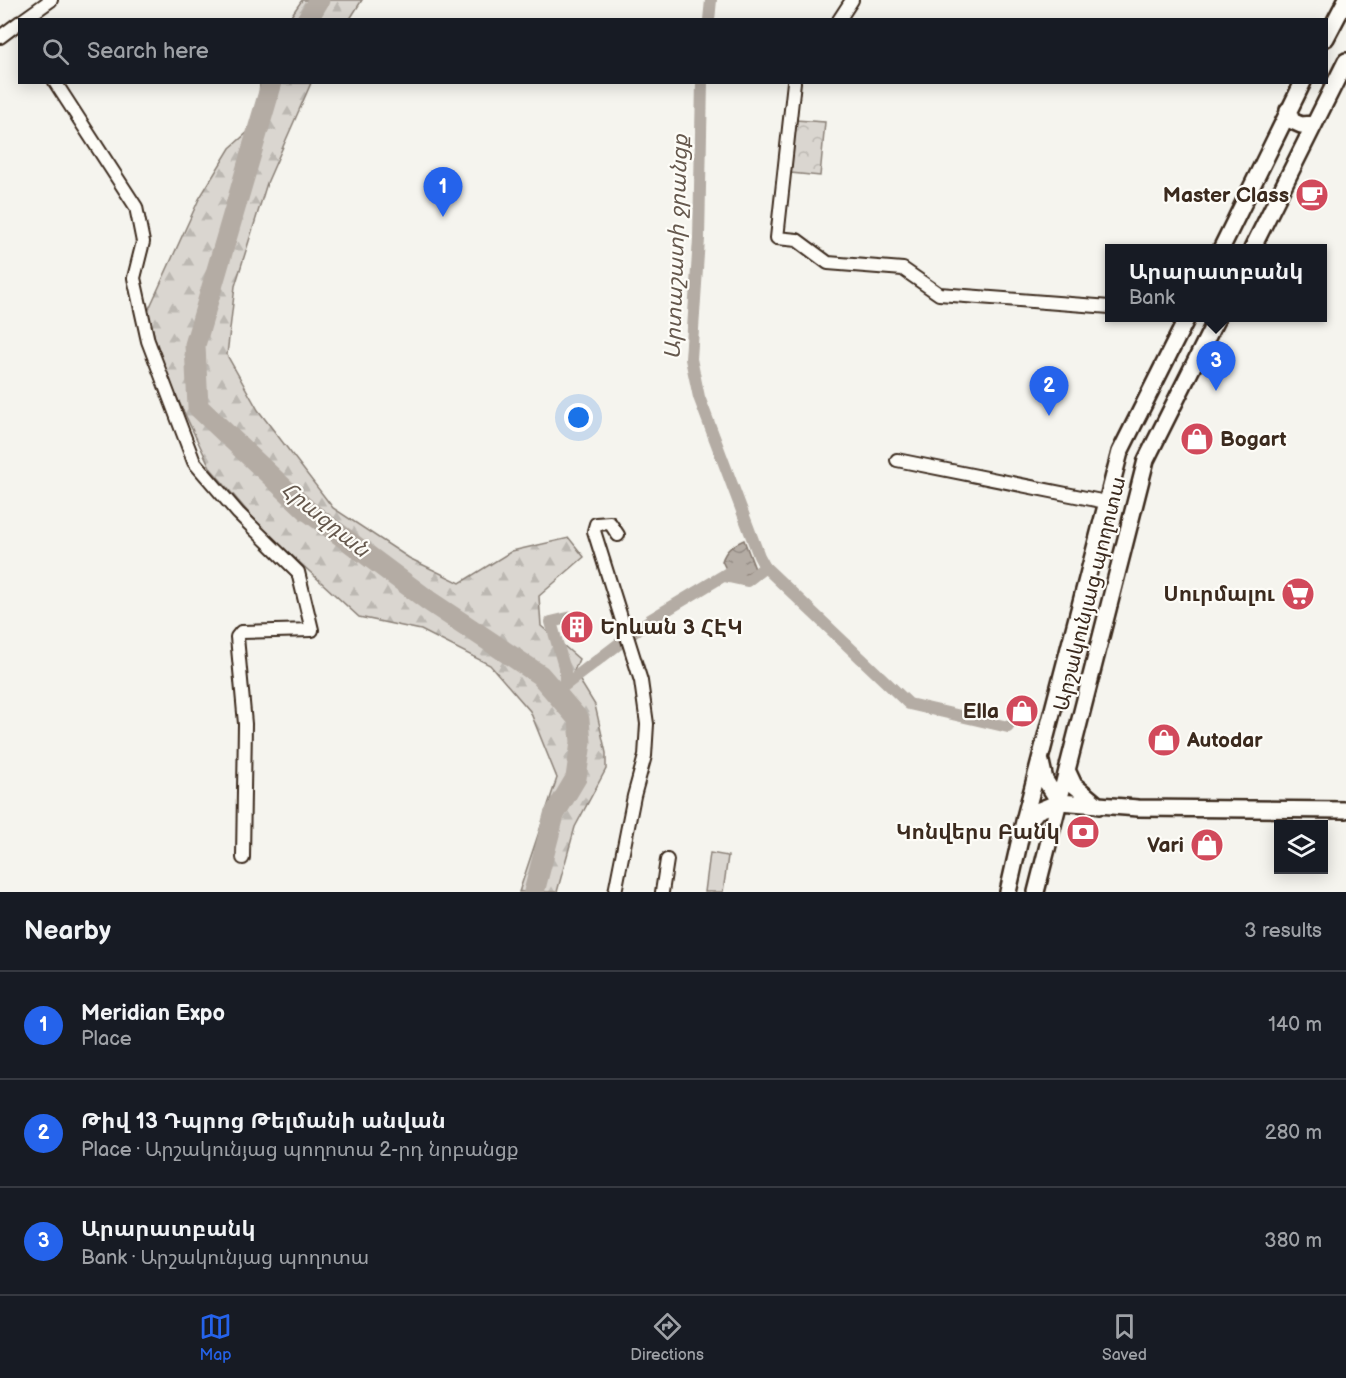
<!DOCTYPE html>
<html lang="en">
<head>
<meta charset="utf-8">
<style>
  body { margin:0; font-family:"Balsamiq Sans","Noto Sans Armenian",sans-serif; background:#242831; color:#f1f3f6 }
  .controls { position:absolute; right:18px; bottom:18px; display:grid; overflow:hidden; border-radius:0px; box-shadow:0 3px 15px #0003 }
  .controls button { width:54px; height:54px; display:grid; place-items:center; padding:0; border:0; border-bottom:2px solid #363941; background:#171b24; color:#f1f3f6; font:30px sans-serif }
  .you { position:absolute; left:579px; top:418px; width:21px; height:21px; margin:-15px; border:4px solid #fff; border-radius:50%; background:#1a73e8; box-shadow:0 0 0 9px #1a73e833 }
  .badge { display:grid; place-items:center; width:39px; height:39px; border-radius:50%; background:#2563eb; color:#fff; font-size:20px; font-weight:700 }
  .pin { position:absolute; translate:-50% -50px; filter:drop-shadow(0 2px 3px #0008) }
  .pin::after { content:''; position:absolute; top:32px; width:21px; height:18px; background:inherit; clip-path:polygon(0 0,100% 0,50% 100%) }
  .popup { position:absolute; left:1105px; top:244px; width:222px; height:78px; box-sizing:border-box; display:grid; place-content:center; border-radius:0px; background:#171b24; filter:drop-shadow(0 2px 4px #0005); font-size:20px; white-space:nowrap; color:#9ea1a6 }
  .popup b { font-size:22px; color:#f1f3f6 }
  .popup::after { content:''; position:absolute; left:50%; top:100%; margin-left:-12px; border:12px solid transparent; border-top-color:#171b24 }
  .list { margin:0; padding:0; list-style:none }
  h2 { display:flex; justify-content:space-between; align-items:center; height:78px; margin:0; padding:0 24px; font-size:26px }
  h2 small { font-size:20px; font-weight:400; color:#9ea1a6 }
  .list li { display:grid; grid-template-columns:39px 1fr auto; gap:18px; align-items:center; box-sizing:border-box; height:108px; padding:0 24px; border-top:2px solid #363941 }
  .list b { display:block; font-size:22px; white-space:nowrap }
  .list p { margin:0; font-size:20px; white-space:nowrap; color:#9ea1a6 }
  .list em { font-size:20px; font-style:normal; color:#9ea1a6 }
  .icon { flex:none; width:33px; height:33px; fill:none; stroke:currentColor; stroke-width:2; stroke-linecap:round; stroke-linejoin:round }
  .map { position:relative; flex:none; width:1346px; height:892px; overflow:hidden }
  .search { position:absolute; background:#171b24; box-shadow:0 3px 15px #0003; left:18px; right:18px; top:18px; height:66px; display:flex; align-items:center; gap:15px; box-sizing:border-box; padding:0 21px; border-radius:0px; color:#9ea1a6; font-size:22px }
  .sheet { height:402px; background:#171b24 }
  nav { display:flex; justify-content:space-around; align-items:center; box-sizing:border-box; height:84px; border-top:2px solid #363941; background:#171b24; font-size:16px; color:#9ea1a6 }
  nav a { display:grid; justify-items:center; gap:3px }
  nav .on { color:#2563eb }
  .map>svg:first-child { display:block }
  .forest { fill:url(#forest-firs); stroke:#8a8077; stroke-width:1.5 }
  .park { fill:url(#park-crowns); stroke:#8a8077; stroke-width:1.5 }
  .pitch { fill:#dad6d0; stroke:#8a8077; stroke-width:1.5 }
  .water { fill:url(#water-waves); stroke:#84786e; stroke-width:1.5 }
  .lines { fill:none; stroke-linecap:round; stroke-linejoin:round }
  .canal { stroke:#b4aca4; stroke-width:12 }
  .river { stroke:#b4aca4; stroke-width:21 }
  .minor-casing { stroke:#3b2a1e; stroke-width:16 }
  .major-casing { stroke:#3b2a1e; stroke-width:20 }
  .minor { stroke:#fdfcf7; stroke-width:12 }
  .major { stroke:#fdfcf7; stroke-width:15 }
  .labels { text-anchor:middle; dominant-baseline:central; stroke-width:4.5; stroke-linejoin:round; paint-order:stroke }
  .poi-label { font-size:21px; font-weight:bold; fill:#3b2a1e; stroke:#fdfcf7; text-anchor:end }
  .street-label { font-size:21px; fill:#3b2a1e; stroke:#fdfcf7 }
  .water-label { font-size:22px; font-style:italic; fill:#65584d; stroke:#fdfcf7 }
</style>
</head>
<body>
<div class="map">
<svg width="1346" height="892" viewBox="0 0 1346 892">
  <defs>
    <pattern id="forest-firs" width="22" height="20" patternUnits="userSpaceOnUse" patternTransform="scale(1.5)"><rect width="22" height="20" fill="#dad6d0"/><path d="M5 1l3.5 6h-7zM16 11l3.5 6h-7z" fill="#bcb8b2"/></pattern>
    <pattern id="park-crowns" width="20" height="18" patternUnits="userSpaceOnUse" patternTransform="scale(1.5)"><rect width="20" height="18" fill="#dad6d0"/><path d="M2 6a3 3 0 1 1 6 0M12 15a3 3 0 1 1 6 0" fill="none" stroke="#bcb8b2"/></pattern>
    <pattern id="water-waves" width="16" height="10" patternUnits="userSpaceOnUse" patternTransform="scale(1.5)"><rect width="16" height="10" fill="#b4aca4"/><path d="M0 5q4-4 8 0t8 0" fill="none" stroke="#948c85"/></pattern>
  </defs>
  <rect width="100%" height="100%" fill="#f5f4ee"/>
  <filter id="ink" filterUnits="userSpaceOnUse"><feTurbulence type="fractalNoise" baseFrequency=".0167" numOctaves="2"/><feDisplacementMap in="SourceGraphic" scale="12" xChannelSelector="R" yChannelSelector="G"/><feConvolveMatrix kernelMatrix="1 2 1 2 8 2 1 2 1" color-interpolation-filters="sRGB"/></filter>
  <g filter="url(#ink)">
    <path class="forest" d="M302 0H362L350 19H289Z
      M260 83H311L267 183 235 286 227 355 258 410 333 508 409 558 460 583 512 551 569 538 584 557 539 596 541 626 579 659 574 671 595 705 606 753V769L575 827 557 892H519L557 778 530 711 490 665 421 630 359 617 259 525 211 469 162 366 148 311 199 199 230 148 250 130 259 99Z"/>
    <path class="park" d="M795 120 825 122 820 176 791 173Z"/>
    <path class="pitch" d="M710 853 728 856 723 892H705Z"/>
    <path class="water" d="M744 540 755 569 742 576 728 573 722 561C726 549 733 545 744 540Z"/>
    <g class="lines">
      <path class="canal" d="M709 20 711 0
        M702 82 699 239 691 359 699 397 759 556 765 567 909 704 1008 727
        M724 576 747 581 765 567
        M565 685V670L551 622 572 617
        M556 692 650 620 728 573 738 563"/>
      <path class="river" d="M307 20 319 0
        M272 82 195 345 198 407 308 511 429 601 540 675 579 720 581 742 576 778 554 815 534 892"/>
      <g class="minor-casing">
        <path id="minor" d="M23 20 51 0
          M839 20 852 0
          M0 37 20 22
          M55 82 136 207 143 242 134 278 148 341 194 462 238 513 298 572 312 630 241 632 237 637 245 724 243 858
          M794 82 777 238 797 240 828 263 903 269 939 294 1110 307
          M897 460 1106 502
          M615 892 634 796 645 756 647 724 641 681 594 531 596 524 610 523 618 535
          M662 892 667 860"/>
      </g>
      <g class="major-casing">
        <path id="major" d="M1326 38 1346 0
          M1288 110 1292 121 1301 125 1314 124
          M1221 249 1303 82
          M1252 249 1346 61
          M1041 762 1045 780 1059 802
          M1067 770 1074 785 1099 806
          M1025 825 1037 811 1059 802 1138 808 1346 810
          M1008 892 1025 817 1120 452 1187 318
          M1036 892 1146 460 1217 318"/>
      </g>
      <use href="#minor" class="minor"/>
      <use href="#major" class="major"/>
    </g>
  </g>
  <defs>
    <g id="cafe-disc" transform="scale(1.725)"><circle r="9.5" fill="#d1495b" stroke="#fdfcf7"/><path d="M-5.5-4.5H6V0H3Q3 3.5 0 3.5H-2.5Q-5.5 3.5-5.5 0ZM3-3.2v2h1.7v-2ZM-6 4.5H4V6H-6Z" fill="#fff"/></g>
    <g id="shop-disc" transform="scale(1.725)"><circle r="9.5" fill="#d1495b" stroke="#fdfcf7"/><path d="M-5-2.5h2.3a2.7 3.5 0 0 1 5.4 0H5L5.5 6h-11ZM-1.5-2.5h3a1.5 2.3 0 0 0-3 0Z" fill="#fff"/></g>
    <g id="supermarket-disc" transform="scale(1.725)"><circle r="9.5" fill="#d1495b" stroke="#fdfcf7"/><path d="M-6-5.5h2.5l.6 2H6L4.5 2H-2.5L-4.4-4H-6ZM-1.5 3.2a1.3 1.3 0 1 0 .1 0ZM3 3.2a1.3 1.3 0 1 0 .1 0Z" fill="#fff"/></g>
    <g id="building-disc" transform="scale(1.725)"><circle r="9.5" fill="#d1495b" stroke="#fdfcf7"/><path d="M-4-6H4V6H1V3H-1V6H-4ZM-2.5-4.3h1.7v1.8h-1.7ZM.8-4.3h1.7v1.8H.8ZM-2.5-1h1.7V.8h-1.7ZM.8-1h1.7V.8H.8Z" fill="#fff"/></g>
    <g id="bank-disc" transform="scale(1.725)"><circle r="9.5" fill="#d1495b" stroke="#fdfcf7"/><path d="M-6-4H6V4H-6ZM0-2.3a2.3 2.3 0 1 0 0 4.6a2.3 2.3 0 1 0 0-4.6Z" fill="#fff"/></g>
  </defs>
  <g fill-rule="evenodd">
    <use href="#cafe-disc" x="1312" y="195"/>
    <use href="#shop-disc" x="1197" y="439"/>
    <use href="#supermarket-disc" x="1298" y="594"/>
    <use href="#building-disc" x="577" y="627"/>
    <use href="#shop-disc" x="1022" y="711"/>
    <use href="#shop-disc" x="1164" y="740"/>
    <use href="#bank-disc" x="1083" y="832"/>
    <use href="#shop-disc" x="1207" y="845"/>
  </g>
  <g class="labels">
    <g class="poi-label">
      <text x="1289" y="195">Master Class</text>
      <text x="1220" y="439" text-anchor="start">Bogart</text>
      <text x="1275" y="594">Սուրմալու</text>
      <text x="600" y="627" text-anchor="start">Երևան 3 ՀԷԿ</text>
      <text x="999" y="711">Ella</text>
      <text x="1187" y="740" text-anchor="start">Autodar</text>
      <text x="1060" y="832">Կոնվերս Բանկ</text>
      <text x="1184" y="845">Vari</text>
    </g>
    <g class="street-label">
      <text transform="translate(1090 594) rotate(-76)">Արշակունյաց պողոտա</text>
    </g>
    <g class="water-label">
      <text transform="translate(677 247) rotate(-88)">Արտաշատի ջրանցք</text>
      <text transform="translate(325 520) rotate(39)">Հրազդան</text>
    </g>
  </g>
</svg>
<div class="controls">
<button><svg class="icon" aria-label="layers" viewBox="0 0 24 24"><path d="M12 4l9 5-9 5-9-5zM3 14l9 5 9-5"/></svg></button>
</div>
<div class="you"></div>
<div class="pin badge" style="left:443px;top:217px">1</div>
<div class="pin badge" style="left:1049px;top:416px">2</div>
<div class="pin badge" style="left:1216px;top:391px">3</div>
<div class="popup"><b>Արարատբանկ</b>Bank</div>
<div class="search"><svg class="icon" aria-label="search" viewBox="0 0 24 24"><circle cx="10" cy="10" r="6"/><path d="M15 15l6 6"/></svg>Search here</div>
</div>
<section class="sheet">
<h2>Nearby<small>3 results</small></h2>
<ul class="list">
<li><span class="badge">1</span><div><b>Meridian Expo</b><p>Place</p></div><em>140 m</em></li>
<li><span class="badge">2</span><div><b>Թիվ 13 Դպրոց Թելմանի անվան</b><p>Place · Արշակունյաց պողոտա 2-րդ նրբանցք</p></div><em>280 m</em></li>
<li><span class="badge">3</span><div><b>Արարատբանկ</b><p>Bank · Արշակունյաց պողոտա</p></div><em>380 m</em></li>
</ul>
</section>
<nav>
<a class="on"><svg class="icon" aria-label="map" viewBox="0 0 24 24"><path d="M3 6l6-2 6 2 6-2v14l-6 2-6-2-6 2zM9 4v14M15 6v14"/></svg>Map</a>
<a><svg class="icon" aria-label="directions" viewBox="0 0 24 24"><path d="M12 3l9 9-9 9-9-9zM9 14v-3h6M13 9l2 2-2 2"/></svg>Directions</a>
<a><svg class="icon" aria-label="saved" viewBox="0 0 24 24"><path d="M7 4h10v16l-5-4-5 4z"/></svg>Saved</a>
</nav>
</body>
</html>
